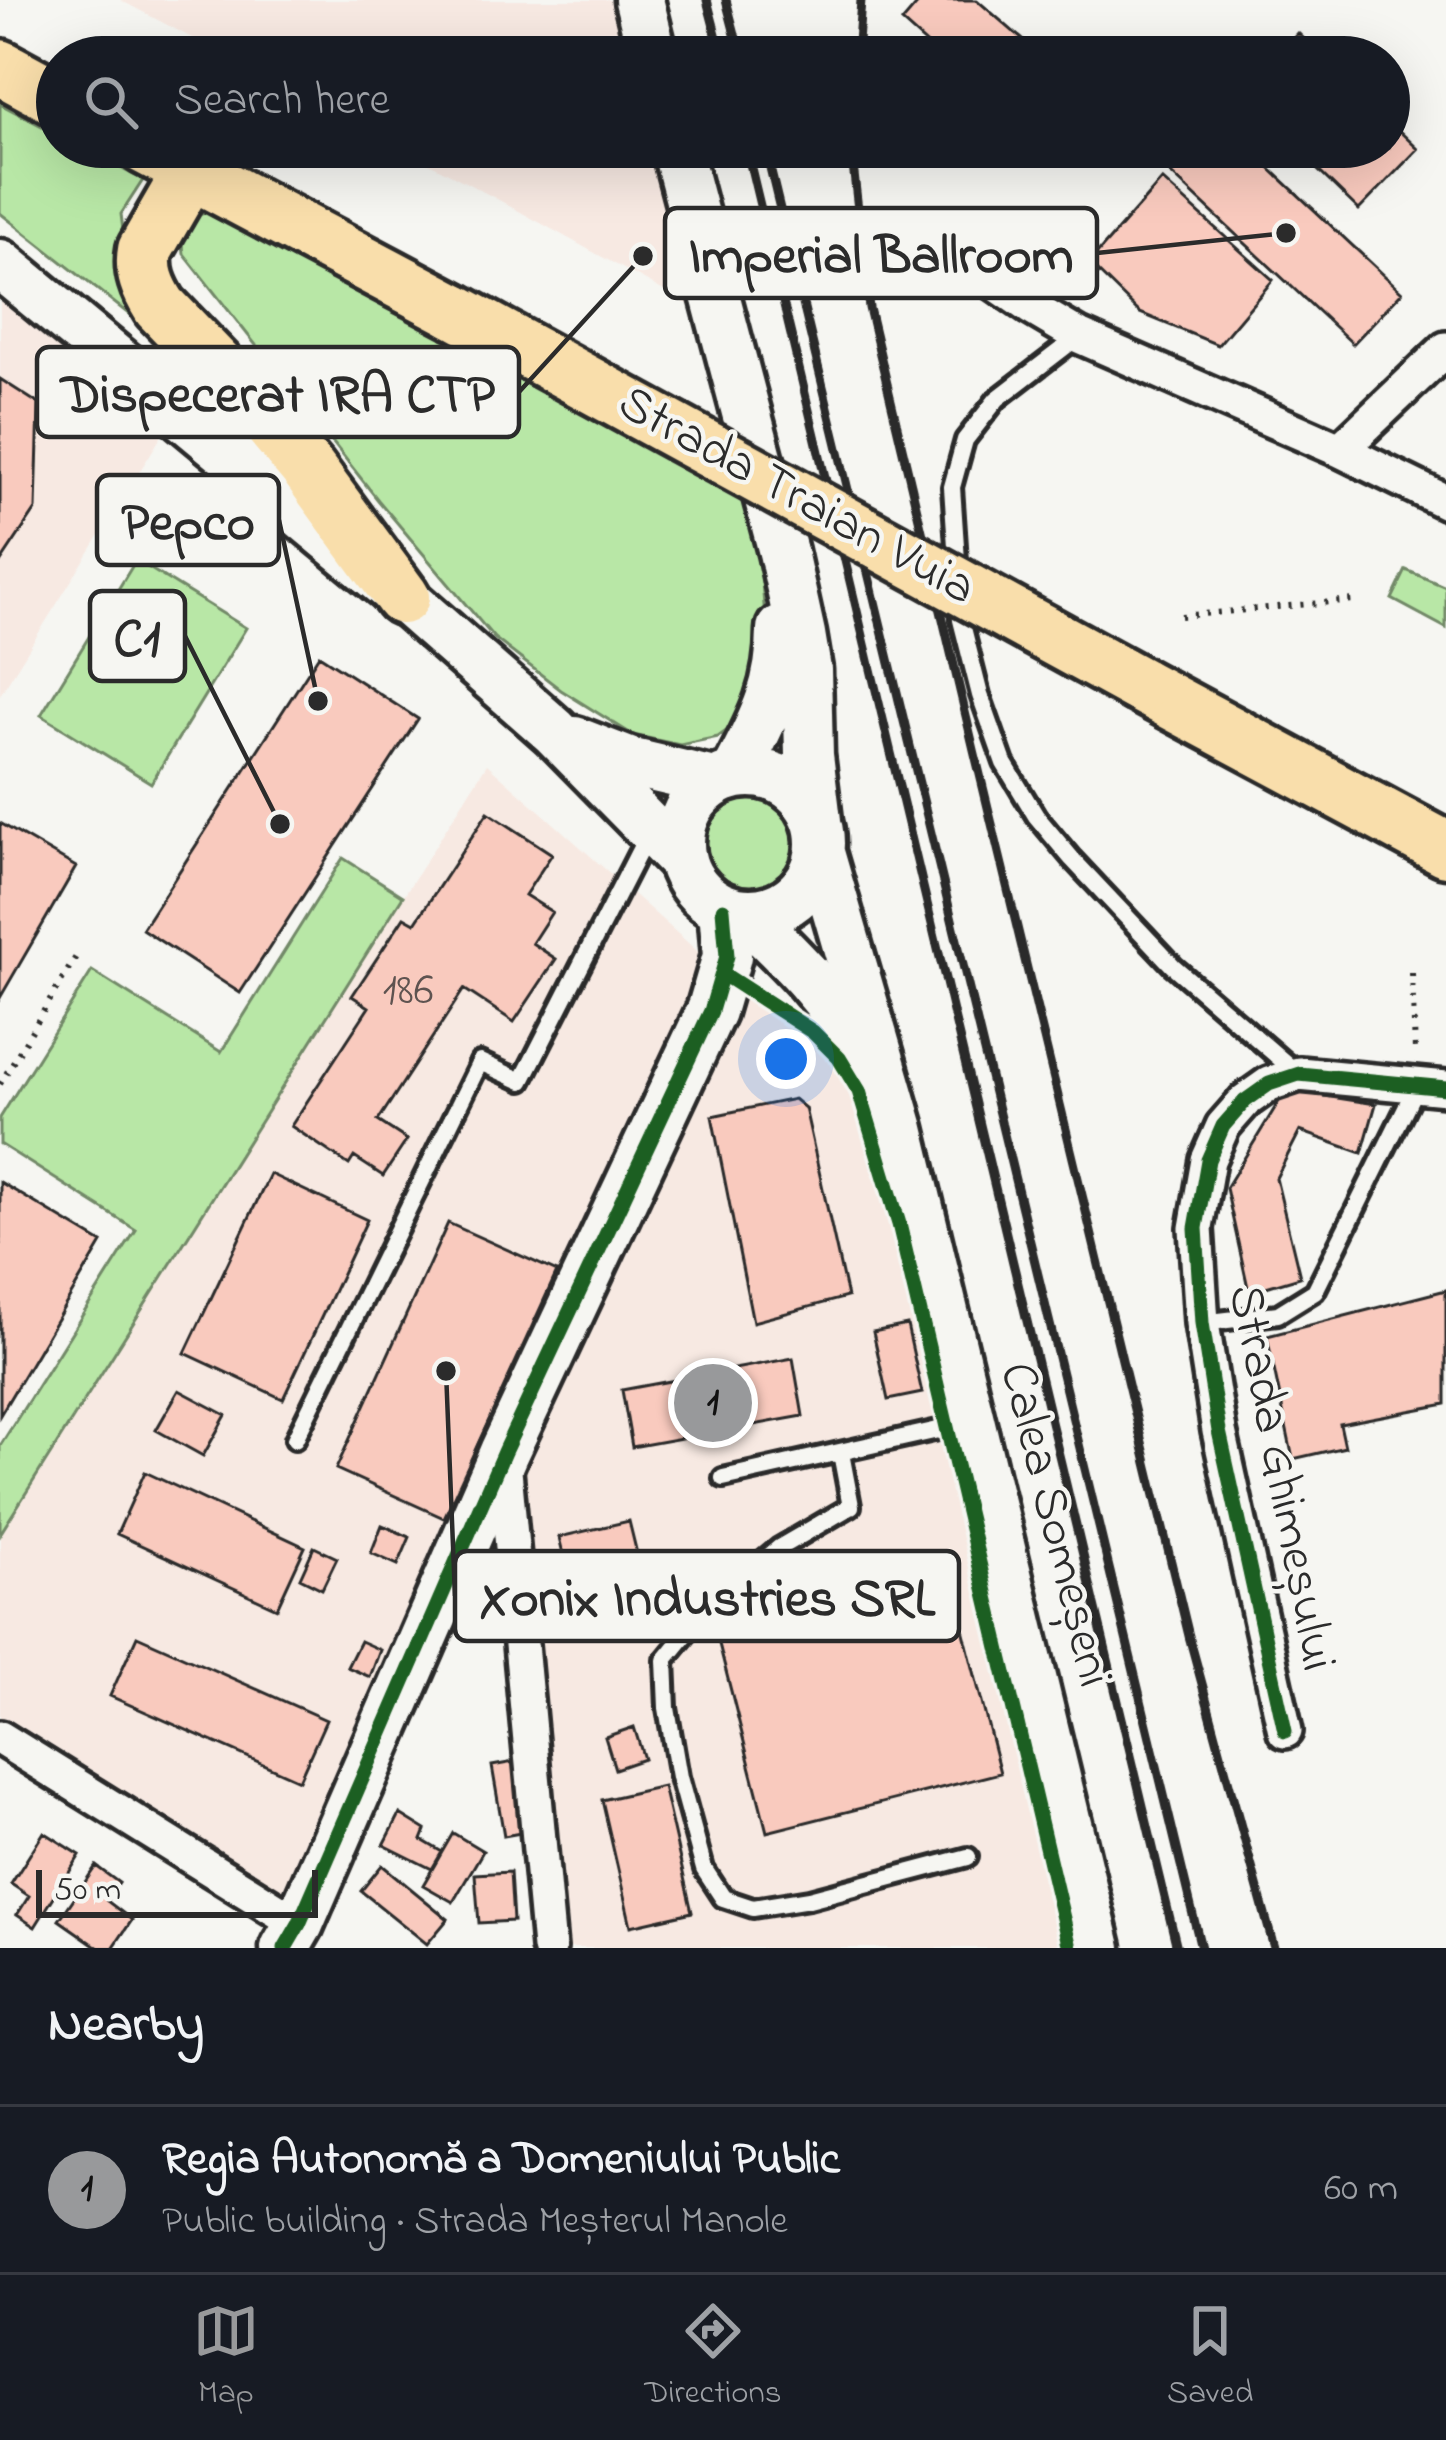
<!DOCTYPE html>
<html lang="en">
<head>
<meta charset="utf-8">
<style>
  body { margin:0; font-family:"Indie Flower",sans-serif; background:#20242c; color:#f1f3f6 }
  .scale { position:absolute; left:36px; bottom:30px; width:282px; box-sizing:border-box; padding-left:12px; border:6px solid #2b2b2b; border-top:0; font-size:33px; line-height:42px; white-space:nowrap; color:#2b2b2b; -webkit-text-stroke:9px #f6f6f2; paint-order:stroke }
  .you { position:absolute; left:786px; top:1059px; width:42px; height:42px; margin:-30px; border:9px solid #fff; border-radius:50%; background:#1a73e8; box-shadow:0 0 0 18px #1a73e833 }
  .badge { display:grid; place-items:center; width:78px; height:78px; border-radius:50%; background:#98999b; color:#111; font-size:39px; font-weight:700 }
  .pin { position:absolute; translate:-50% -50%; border:6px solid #fff; box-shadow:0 3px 12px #0006 }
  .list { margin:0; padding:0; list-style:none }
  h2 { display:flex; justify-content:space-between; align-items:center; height:156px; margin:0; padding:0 48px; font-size:51px }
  h2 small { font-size:39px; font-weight:400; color:#9ea1a6 }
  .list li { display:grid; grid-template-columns:78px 1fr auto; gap:36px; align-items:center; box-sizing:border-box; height:168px; padding:0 48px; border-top:3px solid #363941 }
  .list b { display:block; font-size:45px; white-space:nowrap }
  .list p { margin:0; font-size:39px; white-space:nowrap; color:#9ea1a6 }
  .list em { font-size:39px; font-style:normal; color:#9ea1a6 }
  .icon { flex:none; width:66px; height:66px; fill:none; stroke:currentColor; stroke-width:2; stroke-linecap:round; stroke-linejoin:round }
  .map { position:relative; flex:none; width:1446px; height:1948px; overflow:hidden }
  .search { position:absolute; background:#171b24; box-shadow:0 12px 48px #0002; left:36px; right:36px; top:36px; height:132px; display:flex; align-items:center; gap:30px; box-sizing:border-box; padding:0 42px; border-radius:66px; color:#9ea1a6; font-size:45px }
  .sheet { height:324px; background:#171b24 }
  nav { display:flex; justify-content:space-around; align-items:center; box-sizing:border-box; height:168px; border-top:3px solid #363941; background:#171b24; font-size:33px; color:#9ea1a6 }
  nav a { display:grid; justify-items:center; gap:6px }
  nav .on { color:#98999b }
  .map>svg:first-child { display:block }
  .built { fill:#f7e9e2 }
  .green { fill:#b8e7a6; stroke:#728968; stroke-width:3 }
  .building { fill:#f9cabe; stroke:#2b2b2b; stroke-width:3 }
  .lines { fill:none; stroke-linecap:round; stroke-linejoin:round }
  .lane-casing { stroke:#2b2b2b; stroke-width:26 }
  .street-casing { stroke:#2b2b2b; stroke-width:42 }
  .secondary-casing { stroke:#2b2b2b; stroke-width:57 }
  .primary-casing { stroke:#2b2b2b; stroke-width:63 }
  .path { stroke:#2b2b2b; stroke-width:6; stroke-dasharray:3 9; stroke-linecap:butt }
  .lane { stroke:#f6f6f2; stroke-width:16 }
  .street { stroke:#f6f6f2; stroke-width:33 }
  .secondary { stroke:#f6f6f2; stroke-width:48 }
  .primary { stroke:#f9deab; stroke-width:54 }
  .rail { stroke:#2b2b2b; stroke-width:9 }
  .primary-bridge-casing { stroke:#2b2b2b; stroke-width:63; stroke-linecap:butt }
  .primary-bridge { stroke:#f9deab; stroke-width:54 }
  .cycleway-casing { stroke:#f6f6f2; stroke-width:22 }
  .cycleway { stroke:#1b5e20; stroke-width:15 }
  .labels { text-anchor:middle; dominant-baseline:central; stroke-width:9; stroke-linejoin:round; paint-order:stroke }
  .number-label { font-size:45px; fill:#5e5350 }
  .street-label { font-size:51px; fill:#2b2b2b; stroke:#f6f6f2 }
  .leader { fill:none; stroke:#2b2b2b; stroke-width:4.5 }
  .callout-dot { fill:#2b2b2b; stroke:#f6f6f2; stroke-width:4.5 }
  .callout { fill:#f6f6f2; stroke:#2b2b2b; stroke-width:4.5 }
  .callout-label { font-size:54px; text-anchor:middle; font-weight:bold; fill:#2b2b2b }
</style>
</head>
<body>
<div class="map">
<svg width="1446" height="1948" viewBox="0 0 1446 1948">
  <rect width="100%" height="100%" fill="#f6f6f2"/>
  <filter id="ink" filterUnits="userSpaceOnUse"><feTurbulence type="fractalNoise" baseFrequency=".00833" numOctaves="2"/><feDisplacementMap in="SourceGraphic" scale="24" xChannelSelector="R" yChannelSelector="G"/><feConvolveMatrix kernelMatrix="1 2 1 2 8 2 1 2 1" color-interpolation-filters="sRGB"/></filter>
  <g filter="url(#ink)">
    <path class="built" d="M120 0H621L636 57H228Z
      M399 147H659L702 312 497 199Z
      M0 293 166 429 0 695Z
      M487 764 723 974 813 1032 839 1058 859 1091 899 1224 1070 1948H549L503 1455 299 1924 0 1738V1534Z"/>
    <path class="green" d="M0 104 57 134V147H81L143 180 121 214 126 255 140 311 131 316 0 213Z
      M208 212 255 233 755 502 766 628 751 713 718 737 680 745 633 735 561 690 494 638 378 500 184 254C181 233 186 217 208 212Z
      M136 560 246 628 151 783 41 715Z
      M1406 570 1446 587V628L1392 599Z
      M753 785C770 788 792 794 800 812 803 819 801 832 802 840 802 847 805 860 804 867 798 892 765 903 744 898 731 895 720 894 710 884 687 862 687 814 718 796 727 790 742 788 753 785Z
      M343 858 403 896 0 1534V1446L136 1230 0 1144V1118L92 971 221 1052Z"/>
    <path class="building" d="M921 0H977L1030 46 1020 57H991L976 44 965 57H941L902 22Z
      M1298 33 1323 57H1275Z
      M1389 121 1418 149 1359 210 1294 147H1389Z
      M1195 147H1247L1402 292 1353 344 1170 173Z
      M1162 180 1273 280 1218 345 1140 313 1089 263Z
      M0 379 39 404 36 509 0 563Z
      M319 655 418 719 240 993 142 929Z
      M488 812 552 854 525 895 552 912 532 943 556 959 514 1022 464 989 378 1121 407 1140 383 1176 354 1157 349 1165 291 1126 369 1007 352 996 404 917 415 923Z
      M0 823 76 867 0 998Z
      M1286 1090 1376 1104 1362 1153 1300 1131 1276 1178 1300 1277 1249 1292 1226 1188Z
      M794 1099 805 1108 847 1297 753 1322 712 1116Z
      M270 1174 367 1220 283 1399 185 1353Z
      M0 1182 102 1243 0 1415Z
      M448 1223 557 1272 444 1518 336 1469Z
      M1446 1290V1404L1340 1424 1345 1447 1293 1459 1267 1336Z
      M907 1325 922 1393 888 1400 873 1332Z
      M793 1358 803 1416 632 1447 622 1390Z
      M179 1390 226 1415 203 1456 156 1430Z
      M145 1472 305 1547 277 1608 117 1534Z
      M629 1521 638 1558 568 1574 559 1537Z
      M382 1525 410 1537 398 1565 371 1553Z
      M314 1547 337 1558 322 1589 300 1578Z
      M949 1574 1000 1773 767 1832 716 1632Z
      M137 1636 326 1720 299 1780 110 1696Z
      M360 1641 380 1650 370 1677 347 1667Z
      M634 1727 644 1759 615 1769 605 1737Z
      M514 1762 526 1832 504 1836 492 1766Z
      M663 1786 692 1912 631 1926 602 1800Z
      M400 1814 426 1830 422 1840 442 1852 432 1869 384 1845Z
      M44 1832 80 1855 35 1927 17 1915 29 1896 11 1884Z
      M453 1833 483 1851 453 1902 423 1885Z
      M382 1865 448 1919 427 1944 361 1891Z
      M96 1866 119 1883 107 1901 132 1920 113 1948H99L59 1920Z
      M510 1872 513 1921 479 1923 475 1874Z"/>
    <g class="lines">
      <g class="lane-casing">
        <path id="lane" d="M1079 336 997 399 965 440 952 487 961 620 980 695 1004 763 1036 816 1072 859 1173 966 1298 1074
          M1202 1323 1278 1314 1315 1291 1417 1085
          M295 1439 480 1062 522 1081 647 836
          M841 1453 851 1506 779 1548 710 1605 665 1660 667 1708 679 1777 704 1869 723 1898 753 1908 809 1899 968 1857
          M723 1478 965 1424"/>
      </g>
      <g class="street-casing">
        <path id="street" d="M936 242 1030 307 1079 336 1340 450 1446 502
          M1340 450 1446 349
          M504 1460 549 1948
          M1285 1731 1219 1431 1202 1323 1196 1228 1208 1160 1223 1126 1245 1101 1269 1084 1299 1074 1446 1088
          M0 1738 299 1924"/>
      </g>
      <g class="secondary-casing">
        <path id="secondary" d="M639 0 653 57
          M676 147 783 552 801 634 807 670 809 755 817 821
          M0 264 402 597 554 731 682 861
          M575 741 629 762 714 782
          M680 843a70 70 0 1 1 140 0a70 70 0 1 1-140 0Z
          M735 774C762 722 781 689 781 629
          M820 853 900 1129 1097 1948
          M744 913C791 958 831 996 862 1055
          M285 1948 299 1924 504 1452 711 1011 727 956 723 909"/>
      </g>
      <g class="primary-casing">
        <path id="primary" d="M0 67 57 98
          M145 147 455 311
          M190 172 145 250C141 271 148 288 160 307L256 407 308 469 402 597
          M1140 685 1446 849"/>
      </g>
      <path class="path" d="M1181 616 1353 600
        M1412 973 1415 1051
        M0 1084 77 955"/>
      <use href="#lane" class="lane"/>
      <use href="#street" class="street"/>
      <use href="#secondary" class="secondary"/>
      <use href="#primary" class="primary"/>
      <path class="rail" d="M707 0 722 57
        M726 0 741 57
        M857 57 861 0
        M746 147 1177 1948
        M765 147 1201 1948
        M851 147 869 308 975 754 1189 1636 1274 1948"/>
      <g class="primary-bridge-casing">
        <path id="primary-bridge" d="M455 311 1140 685"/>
      </g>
      <use href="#primary-bridge" class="primary-bridge"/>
      <g class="cycleway-casing">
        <path id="cycleway" d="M723 974 813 1032 839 1058 859 1091 899 1224 1070 1948
          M1285 1731 1219 1431 1202 1323 1196 1228 1208 1160 1223 1126 1245 1101 1269 1084 1299 1074 1446 1088
          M285 1948 299 1924 504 1452 711 1011 727 956 723 909"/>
      </g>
      <use href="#cycleway" class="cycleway"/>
    </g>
  </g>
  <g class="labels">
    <g class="number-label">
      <text x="408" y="992">186</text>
    </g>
    <g class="street-label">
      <text transform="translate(796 497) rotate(29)">Strada Traian Vuia</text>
      <text transform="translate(1280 1478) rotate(79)">Strada Ghimeșului</text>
      <text transform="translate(1054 1525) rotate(76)">Calea Someșeni</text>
    </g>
  </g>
  <path class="leader" d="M1286 233L1097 253M643 256L519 392M318 701L279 520M280 824L185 636M446 1371L455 1596"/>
  <g class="callout-dot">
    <circle cx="1286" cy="233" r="12"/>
    <circle cx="643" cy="256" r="12"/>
    <circle cx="318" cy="701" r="12"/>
    <circle cx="280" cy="824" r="12"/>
    <circle cx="446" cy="1371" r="12"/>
  </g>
  <g class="callout">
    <rect x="665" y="208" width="432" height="90" rx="12"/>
    <rect x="37" y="347" width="482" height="90" rx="12"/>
    <rect x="97" y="475" width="182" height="90" rx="12"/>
    <rect x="90" y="591" width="95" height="90" rx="12"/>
    <rect x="455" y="1551" width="504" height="90" rx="12"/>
  </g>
  <g class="callout-label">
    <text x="881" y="272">Imperial Ballroom</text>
    <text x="278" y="411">Dispecerat IRA CTP</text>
    <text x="188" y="539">Pepco</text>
    <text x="137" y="655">C1</text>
    <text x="707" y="1615">Xonix Industries SRL</text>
  </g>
</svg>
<div class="scale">50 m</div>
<div class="you"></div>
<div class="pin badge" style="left:713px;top:1403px">1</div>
<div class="search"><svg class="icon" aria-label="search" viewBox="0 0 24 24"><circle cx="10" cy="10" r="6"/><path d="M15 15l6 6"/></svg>Search here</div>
</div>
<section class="sheet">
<h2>Nearby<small></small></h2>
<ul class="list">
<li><span class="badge">1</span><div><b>Regia Autonomă a Domeniului Public</b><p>Public building · Strada Meșterul Manole</p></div><em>60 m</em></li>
</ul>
</section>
<nav>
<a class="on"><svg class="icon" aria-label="map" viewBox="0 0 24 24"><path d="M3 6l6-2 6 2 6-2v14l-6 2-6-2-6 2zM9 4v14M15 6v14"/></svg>Map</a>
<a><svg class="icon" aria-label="directions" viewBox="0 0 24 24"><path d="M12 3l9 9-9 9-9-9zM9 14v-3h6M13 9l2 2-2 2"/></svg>Directions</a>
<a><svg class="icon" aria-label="saved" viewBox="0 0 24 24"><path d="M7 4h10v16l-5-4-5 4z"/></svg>Saved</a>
</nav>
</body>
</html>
